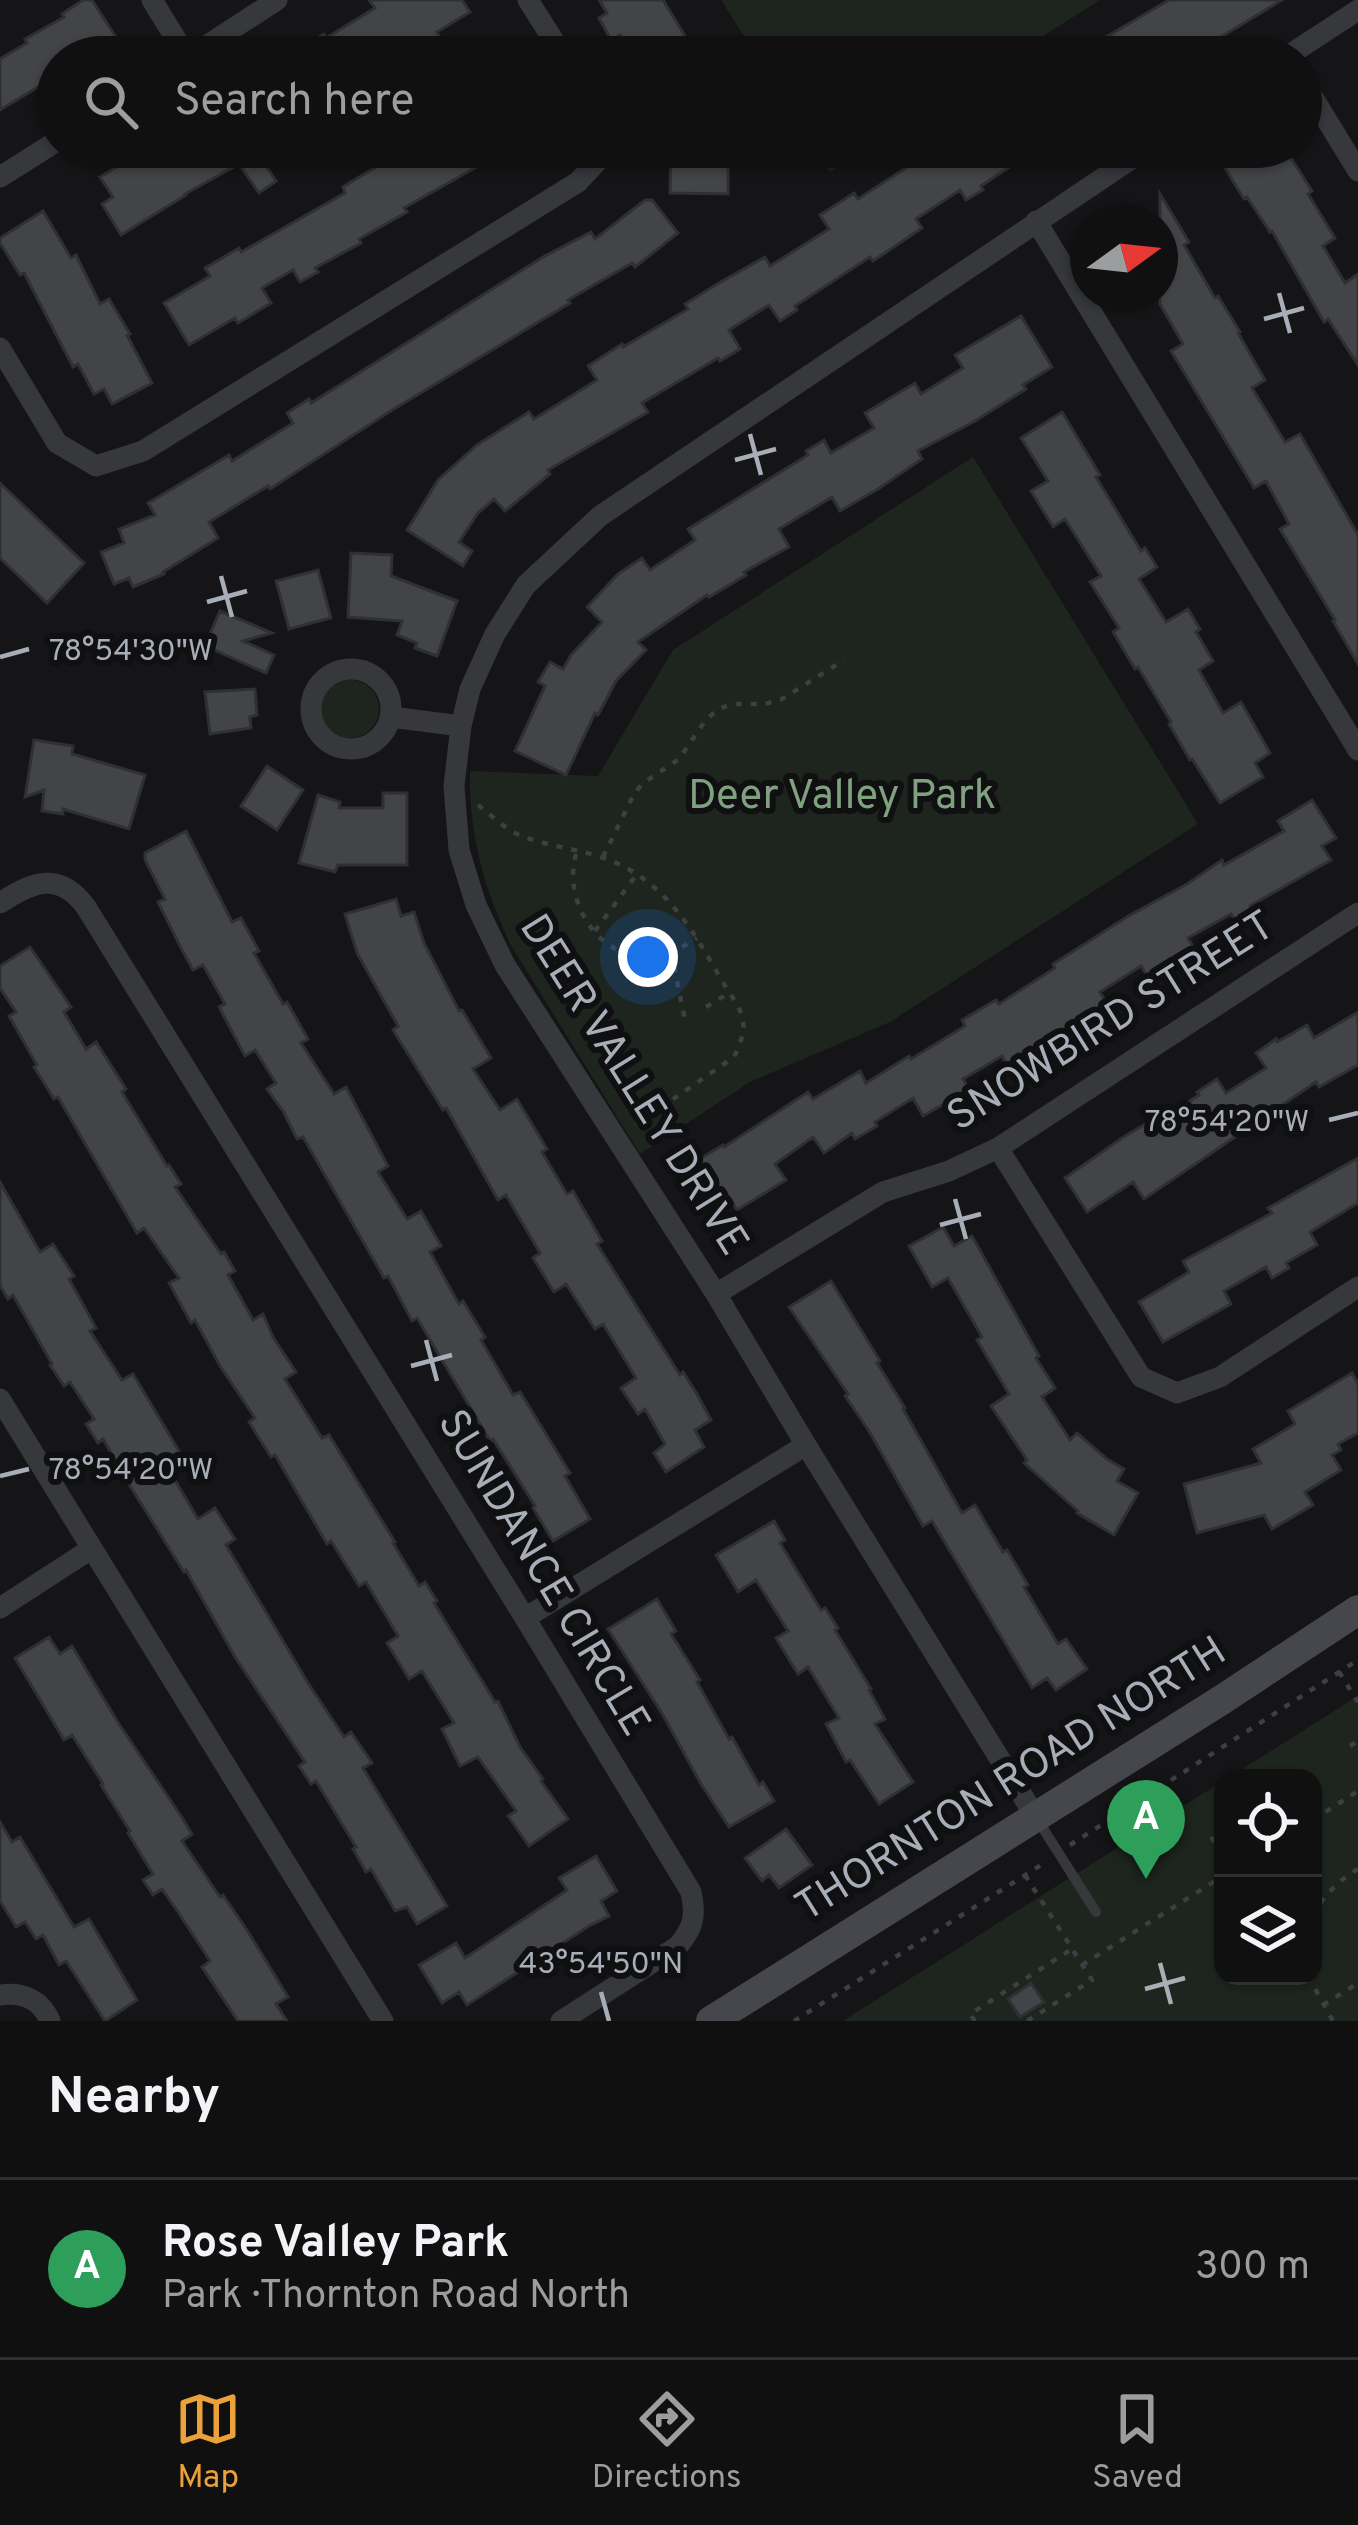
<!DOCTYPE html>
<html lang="en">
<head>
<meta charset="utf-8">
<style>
  body { margin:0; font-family:Overpass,sans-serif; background:#1e1e1f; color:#f1f3f6 }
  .controls { position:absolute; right:36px; bottom:36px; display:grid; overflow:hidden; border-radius:24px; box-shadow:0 3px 9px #0004 }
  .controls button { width:108px; height:108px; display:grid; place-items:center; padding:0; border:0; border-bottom:3px solid #303031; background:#101011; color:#f1f3f6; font:60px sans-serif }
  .compass { position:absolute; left:1070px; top:204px; width:108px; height:108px; border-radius:50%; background:#101011; box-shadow:0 3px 9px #0004; rotate:75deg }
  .you { position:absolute; left:648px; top:957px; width:42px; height:42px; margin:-30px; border:9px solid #fff; border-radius:50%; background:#1a73e8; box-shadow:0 0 0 18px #1a73e833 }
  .badge { display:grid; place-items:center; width:78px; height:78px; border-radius:50%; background:#eba13a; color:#fff; font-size:39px; font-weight:700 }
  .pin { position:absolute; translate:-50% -99px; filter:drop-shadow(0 3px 6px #0008) }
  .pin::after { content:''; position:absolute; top:63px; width:42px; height:36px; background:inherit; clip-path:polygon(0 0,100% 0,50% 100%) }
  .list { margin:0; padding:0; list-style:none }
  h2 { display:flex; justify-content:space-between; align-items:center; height:156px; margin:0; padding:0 48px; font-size:51px }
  h2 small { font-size:39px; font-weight:400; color:#9c9d9f }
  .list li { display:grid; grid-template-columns:78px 1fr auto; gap:36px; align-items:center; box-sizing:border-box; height:180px; padding:0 48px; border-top:3px solid #303031 }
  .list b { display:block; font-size:45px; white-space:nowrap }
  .list p { margin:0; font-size:39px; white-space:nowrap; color:#9c9d9f }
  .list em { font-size:39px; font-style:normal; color:#9c9d9f }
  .icon { flex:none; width:66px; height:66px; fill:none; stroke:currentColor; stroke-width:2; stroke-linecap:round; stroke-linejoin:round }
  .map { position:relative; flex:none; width:1358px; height:2021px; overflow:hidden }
  .search { position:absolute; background:#101011; box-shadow:0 3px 9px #0004; left:36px; right:36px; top:36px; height:132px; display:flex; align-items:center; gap:30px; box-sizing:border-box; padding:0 42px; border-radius:66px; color:#9c9d9f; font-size:45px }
  .sheet { height:336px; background:#101011 }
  nav { display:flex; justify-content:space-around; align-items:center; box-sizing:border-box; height:168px; border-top:3px solid #303031; background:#101011; font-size:33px; color:#9c9d9f }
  nav a { display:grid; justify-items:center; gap:6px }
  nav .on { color:#eba13a }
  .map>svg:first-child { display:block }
  .green { fill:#1e251e }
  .building { fill:#424447; stroke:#2f3033; stroke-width:3 }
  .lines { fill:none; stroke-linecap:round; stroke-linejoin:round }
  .path { stroke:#3d3f43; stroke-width:4.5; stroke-dasharray:6 9; stroke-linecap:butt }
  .lane { stroke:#36383c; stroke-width:10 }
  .street { stroke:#36383c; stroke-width:21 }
  .secondary { stroke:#45474c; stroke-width:30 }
  .ticks { fill:none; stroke:#a8aeb7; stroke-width:4.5 }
  .labels { text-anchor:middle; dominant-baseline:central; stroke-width:12; stroke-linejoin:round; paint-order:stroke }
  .park-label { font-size:42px; fill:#80a17f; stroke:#101012 }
  .street-label { font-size:42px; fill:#a8aeb7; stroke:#101012 }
  .ticks-label { font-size:30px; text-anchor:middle; fill:#a8aeb7; stroke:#101012; stroke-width:12; stroke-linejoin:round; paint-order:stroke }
</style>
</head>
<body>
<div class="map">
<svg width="1358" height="2021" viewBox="0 0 1358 2021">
  <rect width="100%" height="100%" fill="#151517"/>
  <path class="green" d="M721 0H1100L1010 57H757Z
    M814 147H869L830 172Z
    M973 457 1198 824 890 1022 750 1082 640 1154 512 947C484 890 469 835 470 771L598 776 673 650Z
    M321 709a29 29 0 1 1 58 0a29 29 0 1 1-58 0Z
    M1358 1696V2021H843L1223 1781V1976H1313V1778H1228Z"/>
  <path class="building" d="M83 0H92L121 45 101 57H57V71L41 80 43 84 0 110V59L27 43 25 39 64 17 62 14Z
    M369 0H462L470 12 437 32 451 57H283L324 34 326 38 375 8Z
    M599 0H663L698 57H632L620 35 611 40 599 18 607 13Z
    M1169 0H1282L1188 57H1072Z
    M150 147H270L258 154 276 181 259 193 239 164 185 194 186 195 121 235 102 204 113 197 100 177Z
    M409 147H512L404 208 407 212 359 239 361 243 315 268 318 272 300 282 293 270 262 288 271 303 238 323 235 318 189 345 164 303 210 276 205 268 239 248 241 252 345 193 343 187Z
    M925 147H1039L981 186 983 190 966 200 960 190 916 219 922 228 873 261 870 257 795 306 797 310 780 321 769 305 729 330 740 349 720 361 718 358 642 403 648 412 548 470 550 474 505 511 494 499 478 513 459 542 472 551 463 566 407 530 438 480 477 445 529 412 534 419 597 380 588 366 622 344 623 347 688 309 685 304 719 283 765 257 770 266 829 229 820 215 854 193 858 199 918 160 914 154Z
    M1248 147H1284L1312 191 1308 194 1335 238 1323 246 1345 283 1358 274V365L1328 319 1324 322 1272 231 1270 232 1247 197 1244 199 1222 163Z
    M671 149 728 150V194L670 193Z
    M1160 194 1189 242 1184 245 1215 298 1218 296 1240 332 1238 333 1265 380 1252 388 1285 442 1300 434 1358 535V664L1333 621 1335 620 1280 529 1289 524 1266 481 1254 488 1171 351 1183 344 1160 304Z
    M645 200H652L678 233 635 267 632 263 568 300 570 303 389 412 270 489 268 486 209 522 218 538 163 572 164 574 133 587 129 578 114 584 101 552 124 543 119 529 155 515 148 503 229 455 232 461 293 423 287 413 309 399 311 403 543 257 591 232 595 239Z
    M43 211 71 258 76 255 100 304 109 299 130 334 127 335 152 383 112 404 104 389 94 394 78 364 73 367 24 273 20 275 0 243V238Z
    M1021 316 1052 367 1023 385 1026 389 975 421 918 451 922 459 878 489 840 511 832 497 779 529 789 547 744 572 746 575 709 597 707 595 638 642 646 650 616 681 598 715 595 713 566 775 515 751 545 686 538 682 550 662 563 669 571 655 602 622 587 607 618 574 642 558 650 570 695 540 688 529 808 455 806 451 824 440 831 453 874 428 865 413 915 383 921 394 963 368 955 355Z
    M1062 412 1100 475 1096 477 1141 551 1145 548 1157 567 1139 579 1166 622 1188 609 1200 629 1196 632 1213 661 1199 670 1223 713 1241 702 1270 753 1255 763 1263 777 1220 803 1192 759 1190 760 1169 724 1171 722 1138 667 1135 669 1113 632 1119 628 1090 582 1101 576 1065 519 1053 527 1031 491 1048 481 1021 438Z
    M0 483 84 563 47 603 0 558Z
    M351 553 392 555 391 576 457 601 437 656 415 648 417 643 397 635 402 621 348 617Z
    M318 570 331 618 289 629 276 581Z
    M220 611 272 633 243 641 274 655 266 673 212 649 202 652Z
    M255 689 257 715 250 717 251 728 210 734 205 692Z
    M34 740 73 746 72 754 145 775 129 829 63 809V814L42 811 44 790 25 797Z
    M267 766 303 790 277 830 241 806Z
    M383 793H407V865H338L335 872 299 863 318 795 340 802 339 808H383Z
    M1312 800 1336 838 1322 846 1331 860 1250 906 1252 909 1235 920 1231 914 1188 938 1193 947 1174 958 1173 957 1146 974 1141 966 1100 992 1107 1004 1027 1052 1029 1055 1008 1067 1002 1056 963 1079 969 1089 951 1100 923 1116 913 1098 875 1122 877 1126 855 1139 852 1133 824 1153 813 1137 775 1164 786 1180 737 1210 731 1200 713 1211 688 1166 723 1145 724 1147 808 1092 813 1099 860 1071 866 1083 909 1056 911 1059 965 1026 962 1020 996 1000 999 1004 1055 968 1053 964 1130 915 1187 884 1222 860 1224 865 1284 831 1278 821Z
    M186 831 232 922 241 918 259 951 254 953 283 1004 287 1002 308 1039 301 1043 334 1094 346 1087 388 1166 378 1172 407 1219 421 1211 441 1246 430 1252 459 1304 463 1301 485 1337 481 1340 513 1395 520 1392 570 1473 565 1476 590 1519 553 1541 533 1508 535 1506 493 1439 490 1441 417 1318 412 1321 388 1276 384 1278 303 1137 297 1139 283 1111 267 1089 276 1083 255 1050 245 1056 219 1007 225 1004 203 965 193 970 182 950 158 902 165 899 145 860V853Z
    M396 899 401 916 414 912 424 943 459 1011 462 1010 491 1058 473 1069 500 1110 517 1099 547 1149 542 1152 567 1194 573 1191 602 1241 597 1244 680 1375 683 1372 697 1394 711 1420 695 1430 704 1447 666 1472 654 1453 665 1444 645 1409 638 1414 621 1388 636 1378 603 1324 595 1329 566 1284 554 1292 533 1258 540 1253 506 1195 498 1200 446 1108 443 1110 393 1030 398 1026 357 953 345 914Z
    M30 947 71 1007 64 1012 86 1049 96 1042 126 1089 122 1092 167 1166 169 1165 181 1184 175 1187 221 1254 224 1252 235 1271 228 1275 253 1320 263 1314 273 1337 296 1372 285 1379 322 1438 329 1435 395 1542 393 1543 419 1586 425 1582 437 1601 434 1603 495 1702 498 1701 520 1747 543 1779 541 1781 568 1819 529 1846 508 1816 516 1811 478 1757 460 1766 442 1729 454 1723 422 1671 409 1679 387 1643 398 1636 366 1582 359 1586 331 1541 327 1544 275 1455 271 1457 249 1422 255 1418 220 1366 195 1320 191 1323 169 1283 179 1278 144 1228 137 1233 58 1097 54 1099 34 1067 37 1065 9 1016 16 1012 0 988V966Z
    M1358 1012V1065L1319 1087 1316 1082 1144 1199 1133 1182 1087 1212 1065 1178 1122 1138 1147 1123 1149 1127 1199 1095 1197 1092 1217 1079 1226 1093 1266 1068 1256 1053 1276 1039 1277 1042 1307 1025 1314 1038Z
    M1358 1158V1203L1310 1232 1317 1245 1286 1263 1289 1268 1272 1278 1266 1267 1224 1291 1231 1304 1163 1342 1139 1302 1189 1272 1183 1261 1272 1213 1268 1208Z
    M0 1182 40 1252 53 1244 74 1276 69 1279 96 1328 90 1331 122 1380 133 1374 182 1456 166 1465 198 1519 215 1508 235 1539 226 1545 308 1683 344 1737 351 1732 372 1763 363 1768 447 1906 417 1924 407 1907 395 1911 371 1869 366 1872 353 1849 356 1847 316 1781 311 1784 299 1766 305 1762 235 1657 186 1570 184 1572 130 1486 103 1439 98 1443 86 1424 94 1419 70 1382 64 1386 50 1365 52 1364 13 1295 8 1299 0 1286Z
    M943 1227 954 1246 972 1236 1039 1356 1036 1358 1055 1388 1042 1397 1070 1440 1077 1433 1107 1459 1124 1469 1117 1481 1138 1493 1114 1535 1077 1513 1078 1511 1024 1463 1027 1460 991 1406 1009 1394 977 1340 982 1337 948 1278 932 1287 909 1246Z
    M831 1281 880 1361 877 1363 905 1408 903 1409 962 1513 975 1505 1003 1552 1007 1550 1028 1585 1024 1587 1058 1644 1066 1639 1087 1669 1056 1690 1047 1678 1032 1688 932 1521 923 1526 869 1431 845 1396 848 1394 789 1307Z
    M1352 1373 1358 1384V1433L1338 1444 1341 1450 1332 1455 1341 1470 1305 1492 1313 1505 1272 1529 1264 1515 1197 1533 1184 1484 1261 1463 1253 1449 1295 1424 1288 1411Z
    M774 1521 785 1540 780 1543 821 1610 825 1608 838 1628 835 1630 871 1689 869 1690 885 1719 875 1724 913 1782 879 1804 850 1760 846 1762 826 1724 839 1718 808 1667 798 1674 776 1638 788 1631 756 1580 738 1592 716 1555Z
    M657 1599 676 1631 671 1634 700 1680 697 1682 729 1739 732 1737 759 1785 763 1782 774 1801 729 1827 701 1784 663 1715 608 1629Z
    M49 1637 60 1654 72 1646 119 1724 181 1816 192 1834 182 1841 220 1897 223 1895 247 1930 288 1997 276 2004 287 2021H238L202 1967 210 1961 178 1912 162 1889 153 1895 143 1880 153 1874 128 1833 130 1831 101 1785 103 1784 72 1735 64 1740 15 1658Z
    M0 1822 12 1842 20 1837 74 1927 89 1919 137 2000 105 2021 66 1961 59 1965 43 1935 36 1939 25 1922 16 1927 0 1901Z
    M786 1829 812 1865 779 1888 769 1875 762 1881 745 1858Z
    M596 1856 617 1891 601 1901 609 1916 589 1926 467 2005 459 1992 442 2003 419 1965 456 1943 465 1958 567 1890 559 1878Z
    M1031 1983 1044 2002 1020 2017 1008 1999Z"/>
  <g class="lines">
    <path class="path" d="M478 805C490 814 502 826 515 833 543 846 575 848 604 858 661 878 690 925 718 974 739 1011 754 1016 734 1057L633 1127
      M576 854C563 899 595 955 645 957 664 958 682 948 697 938
      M603 857 634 794 642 784 679 759 705 721 718 709 732 704H765L782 699 844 660
      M595 931 637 874
      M671 952 685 1020
      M706 1007 729 993
      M1339 1672 1358 1702
      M1350 1746 1358 1741
      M1313 1820 1358 1791
      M1211 1837 1223 1856
      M1070 1845 1358 1660
      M1025 1875 1092 1980 1027 2021
      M1313 1916C1323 1896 1339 1880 1358 1869
      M1082 1965 1223 1876
      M1308 1976 1333 2021
      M1323 2005 1358 1983
      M794 2021 1046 1862
      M975 2021 970 2014 1072 1949"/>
    <path class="lane" d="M1037 1819 1096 1912"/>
    <path class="street" d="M152 0 187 57
      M528 0 564 57
      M189 57 277 0
      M1286 57 1358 10
      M1301 78 1358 171
      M0 177 57 141
      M1036 221 1358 750
      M0 348 57 443 96 466 143 451 578 182 604 154V147
      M311 709a40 40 0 1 1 80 0a40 40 0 1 1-80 0Z
      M391 717 461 726
      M0 903C32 882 59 870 86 907L525 1618 691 1892C696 1916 694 1927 678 1946L561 2021
      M998 1148 1141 1377 1177 1393 1220 1377 1358 1287
      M716 1294 883 1192 949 1171 998 1148 1358 913
      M0 1399 383 2021
      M0 1608 91 1549
      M525 1618 806 1445
      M1035 1816 806 1445 716 1294 505 965 476 905 459 850 454 786 461 726 470 689 495 634 526 585 600 516 1149 147
      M0 1995C22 1992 41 1999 50 2021"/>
    <path class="secondary" d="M711 2021 1220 1701 1358 1610"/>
  </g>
  <path class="ticks" d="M1279 293 1290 333M1264 319 1304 308M750 434 761 475M735 460 776 449M221 576 232 617M207 602 247 591M0 657 29 649M1329 1120 1358 1113M955 1199 966 1239M940 1225 981 1214M426 1340 437 1381M411 1366 452 1355M0 1476 29 1469M1160 1963 1171 2004M1145 1989 1185 1978M601 1992 609 2021"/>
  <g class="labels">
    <g class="park-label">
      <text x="842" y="797">Deer Valley Park</text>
    </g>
    <g class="street-label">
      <text transform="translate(1112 1023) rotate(-32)">SNOWBIRD STREET</text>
      <text transform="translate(632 1086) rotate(58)">DEER VALLEY DRIVE</text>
      <text transform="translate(542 1574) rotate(59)">SUNDANCE CIRCLE</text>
      <text transform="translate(1012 1781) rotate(-32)">THORNTON ROAD NORTH</text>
    </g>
  </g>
  <g class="ticks-label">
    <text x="131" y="660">78°54'30"W</text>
    <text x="1227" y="1131">78°54'20"W</text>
    <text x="131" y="1479">78°54'20"W</text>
    <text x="601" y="1973">43°54'50"N</text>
  </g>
</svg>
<div class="controls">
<button><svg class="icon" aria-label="locate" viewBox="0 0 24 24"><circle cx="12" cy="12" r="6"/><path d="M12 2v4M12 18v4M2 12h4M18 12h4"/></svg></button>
<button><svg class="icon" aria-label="layers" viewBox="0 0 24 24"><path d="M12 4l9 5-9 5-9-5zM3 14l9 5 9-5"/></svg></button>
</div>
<svg class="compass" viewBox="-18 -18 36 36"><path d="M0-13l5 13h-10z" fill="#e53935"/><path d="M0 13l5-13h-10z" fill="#9c9d9f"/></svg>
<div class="you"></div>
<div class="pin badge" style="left:1146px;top:1879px;background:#2e9e5b">A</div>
<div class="search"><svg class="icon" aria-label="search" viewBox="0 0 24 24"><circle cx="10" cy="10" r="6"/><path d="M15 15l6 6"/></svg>Search here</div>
</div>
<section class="sheet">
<h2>Nearby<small></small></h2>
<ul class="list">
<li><span class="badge" style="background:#2e9e5b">A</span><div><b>Rose Valley Park</b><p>Park · Thornton Road North</p></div><em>300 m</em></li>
</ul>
</section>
<nav>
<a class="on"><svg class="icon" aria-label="map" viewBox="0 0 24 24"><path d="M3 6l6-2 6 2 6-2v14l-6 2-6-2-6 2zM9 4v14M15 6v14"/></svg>Map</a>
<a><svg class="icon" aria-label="directions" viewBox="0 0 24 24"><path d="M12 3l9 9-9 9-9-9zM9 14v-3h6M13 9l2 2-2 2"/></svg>Directions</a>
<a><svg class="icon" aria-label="saved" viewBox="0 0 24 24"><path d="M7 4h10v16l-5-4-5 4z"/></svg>Saved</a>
</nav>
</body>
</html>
